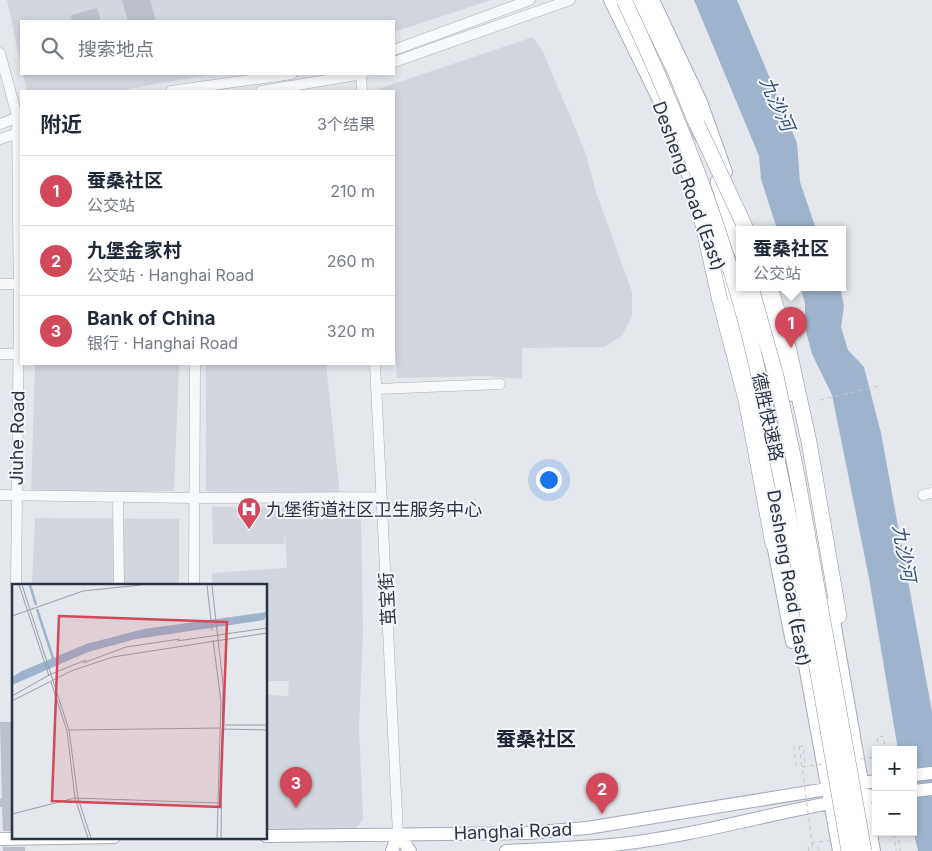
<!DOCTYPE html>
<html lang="zh">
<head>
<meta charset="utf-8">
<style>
  body { margin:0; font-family:Inter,"Noto Sans SC",sans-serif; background:#f6f6f7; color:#1f2937 }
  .controls { position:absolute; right:15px; bottom:15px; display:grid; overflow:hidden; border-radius:0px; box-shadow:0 2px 8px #0003 }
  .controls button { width:45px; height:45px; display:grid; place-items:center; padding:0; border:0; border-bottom:1px solid #e0e1e3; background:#fff; color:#1f2937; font:25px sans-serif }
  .you { position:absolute; left:548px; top:479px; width:18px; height:18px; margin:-12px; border:4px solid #fff; border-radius:50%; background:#1a73e8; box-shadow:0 0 0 8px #1a73e833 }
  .badge { display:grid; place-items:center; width:32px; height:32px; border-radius:50%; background:#d1495b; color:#fff; font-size:16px; font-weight:700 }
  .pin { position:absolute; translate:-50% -41px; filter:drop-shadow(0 1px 2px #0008) }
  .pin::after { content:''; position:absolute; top:26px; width:18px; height:15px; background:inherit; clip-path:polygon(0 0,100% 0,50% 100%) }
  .popup { position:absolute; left:736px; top:226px; width:110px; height:65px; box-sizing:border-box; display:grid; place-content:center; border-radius:0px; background:#fff; filter:drop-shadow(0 1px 4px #0005); font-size:16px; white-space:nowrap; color:#747a83 }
  .popup b { font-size:19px; color:#1f2937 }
  .popup::after { content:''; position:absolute; left:50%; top:100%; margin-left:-10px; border:10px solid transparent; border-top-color:#fff }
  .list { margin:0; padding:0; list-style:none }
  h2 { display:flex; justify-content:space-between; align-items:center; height:65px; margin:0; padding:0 20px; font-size:21px }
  h2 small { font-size:16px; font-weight:400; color:#747a83 }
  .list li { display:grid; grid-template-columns:32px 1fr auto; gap:15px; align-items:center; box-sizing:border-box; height:70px; padding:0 20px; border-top:1px solid #e0e1e3 }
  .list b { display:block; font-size:19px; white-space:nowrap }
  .list p { margin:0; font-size:16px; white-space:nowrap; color:#747a83 }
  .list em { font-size:16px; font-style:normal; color:#747a83 }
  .icon { flex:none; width:28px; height:28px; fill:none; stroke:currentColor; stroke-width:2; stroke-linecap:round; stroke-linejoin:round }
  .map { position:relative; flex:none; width:932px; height:851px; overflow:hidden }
  .search { position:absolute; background:#fff; box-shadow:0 2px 8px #0003; left:20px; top:20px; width:375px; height:55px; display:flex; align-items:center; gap:12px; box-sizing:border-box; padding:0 18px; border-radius:0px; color:#747a83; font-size:19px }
  .panel { position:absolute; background:#fff; box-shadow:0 2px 8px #0003; left:20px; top:90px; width:375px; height:275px; border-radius:0px }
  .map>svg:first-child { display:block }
  .built { fill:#d2d6de }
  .water { fill:#9fb4cc }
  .building { fill:#bbc0ca }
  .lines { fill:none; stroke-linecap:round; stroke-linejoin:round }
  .minor-casing { stroke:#a9aeb7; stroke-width:11 }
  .major-casing { stroke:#a3abb8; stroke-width:14 }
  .highway-casing { stroke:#8b94a3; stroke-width:16 }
  .path { stroke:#c2c5cb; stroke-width:1; stroke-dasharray:4 4; stroke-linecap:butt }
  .minor { stroke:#f7f8fa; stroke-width:10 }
  .major { stroke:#fff; stroke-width:12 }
  .highway { stroke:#fff; stroke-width:15 }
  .highway-bridge-casing { stroke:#8b94a3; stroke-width:16; stroke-linecap:butt }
  .path-bridge { stroke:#c2c5cb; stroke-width:1; stroke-dasharray:4 4; stroke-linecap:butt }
  .highway-bridge { stroke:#fff; stroke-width:15 }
  .labels { text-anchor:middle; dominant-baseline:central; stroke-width:4; stroke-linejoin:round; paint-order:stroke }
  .street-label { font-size:18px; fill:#2b3445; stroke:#f4f6f9 }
  .poi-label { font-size:18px; fill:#2b3445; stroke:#f4f6f9; text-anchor:start }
  .water-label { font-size:19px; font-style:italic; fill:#34527a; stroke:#f4f6f9 }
  .quarter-label { font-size:20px; font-weight:bold; fill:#1d2536; stroke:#f4f6f9 }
  .inset-river { fill:none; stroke:#9fb4cc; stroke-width:2.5 }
  .inset-road { fill:none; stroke:#9a9fa9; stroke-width:1 }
  .view { fill:#d1495b; fill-opacity:0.15; stroke:#d1495b; stroke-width:2.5 }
  .inset-edge { fill:none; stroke:#2b3445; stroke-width:2.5 }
</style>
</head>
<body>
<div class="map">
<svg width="932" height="851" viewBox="0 0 932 851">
  <rect width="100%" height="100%" fill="#e4e7ec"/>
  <path class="built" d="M7 0H491L394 32V21H21V66Z
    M533 37 543 52 586 154 596 192 632 292V316L622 336 604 347 522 348V379L485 376 397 378 394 333V91H378V89Z
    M23 74H212L118 91H27Z
    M35 364H179L174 491 31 493Z
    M206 364H326L340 496 206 491Z
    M285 506V517H361L363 631 359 727 363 819 355 830 266 831V695L288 696 289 681H266V585H212V573L287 568 285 532 284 544H213L212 507Z
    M35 518 179 519V585H32Z
    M77 837H188V838L97 840Z"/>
  <path class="water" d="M694 0H737L797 143 800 182 816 229H777L761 179 759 156Z
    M801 287H840L844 306 841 327 848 350 864 367 881 433 932 712V851H918L913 830V750H898L869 578 832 395 812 354 805 328V304Z"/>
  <path class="building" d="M122 0H150L156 21H128Z
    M97 8 101 21H72L71 15Z
    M0 722H14V831H3L2 807H0V799L2 798Z
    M3 847H25V851H3Z"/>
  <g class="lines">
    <g class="minor-casing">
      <path id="minor" d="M394 50 530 0
        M0 53 17 116 19 310 16 585
        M394 62 570 0
        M361 74 362 91
        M171 91 292 74
        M261 91 363 74
        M0 124 21 116
        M0 139 21 132
        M0 284H18
        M0 354H18
        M375 364 398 834
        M377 389 500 384
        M0 495 193 498 382 497
        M923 495 932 493
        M118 497 119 585
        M194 585 195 364"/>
    </g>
    <g class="major-casing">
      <path id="major" d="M610 0 659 100 696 195
        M653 0 701 102 726 172
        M715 252 755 402 773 491 839 851
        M761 287 792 395
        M773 544 792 642
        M831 604 874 851
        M913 775 932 773
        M913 791 932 789
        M398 834 410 851
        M266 836 527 833 587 828 876 781
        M0 839 114 837
        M392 851 398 834
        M506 851C544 849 583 848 621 844 707 834 790 807 876 795"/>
    </g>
    <g class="highway-casing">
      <path id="highway" d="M640 0 674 69 701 135
        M718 182 740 250
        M770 287 788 346 809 442 839 616
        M720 301 746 400 773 544"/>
    </g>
    <path class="path" d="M820 400 879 386
      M799 746 802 767
      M879 750 877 737 883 736 886 750
      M796 766 794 747 803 746 805 763
      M898 832 900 851
      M894 834 896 851
      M812 843 813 851
      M818 846 819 851
      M808 847 809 851"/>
    <use href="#minor" class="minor"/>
    <use href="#major" class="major"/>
    <use href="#highway" class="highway"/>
    <g class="highway-bridge-casing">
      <path id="highway-bridge" d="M624 0C667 91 705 184 734 281 751 335 762 390 774 445 803 579 825 715 849 851
        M697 124 746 229
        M694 185 720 301
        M751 287 776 376 796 470 864 851"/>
    </g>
    <path class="path-bridge" d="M861 759 876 757
      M822 764 802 767 812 843 834 840
      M872 834 886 832"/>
    <use href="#highway-bridge" class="highway-bridge"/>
  </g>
  <defs>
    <g id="hospital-pin" transform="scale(1.25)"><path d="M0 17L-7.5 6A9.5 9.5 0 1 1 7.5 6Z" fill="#d1495b" stroke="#f4f6f9"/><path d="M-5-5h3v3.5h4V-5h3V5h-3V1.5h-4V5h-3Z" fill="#fff"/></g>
  </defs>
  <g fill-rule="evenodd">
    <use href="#hospital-pin" x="249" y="509"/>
  </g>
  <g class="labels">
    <g class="street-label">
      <text transform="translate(689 186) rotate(70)">Desheng Road (East)</text>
      <text transform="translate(768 417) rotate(78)">德胜快速路</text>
      <text transform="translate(17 438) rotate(-89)">Jiuhe Road</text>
      <text transform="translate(789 578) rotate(80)">Desheng Road (East)</text>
      <text transform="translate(387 599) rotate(-93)">茧宝街</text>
      <text transform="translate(513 831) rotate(-2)">Hanghai Road</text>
    </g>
    <g class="poi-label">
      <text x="266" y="509">九堡街道社区卫生服务中心</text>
    </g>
    <g class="water-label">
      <text transform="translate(777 104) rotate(66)">九沙河</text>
      <text transform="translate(904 553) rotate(80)">九沙河</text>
    </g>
    <g class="quarter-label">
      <text x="536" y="739">蚕桑社区</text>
    </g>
  </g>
  <g transform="translate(12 584)">
    <rect width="255" height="255" fill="#e4e7ec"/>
    <path d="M255 28 252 36 124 55 76 68 0 101V93L10 87 74 60 132 45Z" fill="#9fb4cc"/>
    <path class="inset-river" d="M18 1 24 21M25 25 41 74"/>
    <path class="inset-road" d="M7 1 37 92M10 1 57 146 66 214 79 254M195 1 200 46M200 1 211 100 209 254M0 32 71 7 129 1M201 56 209 118 205 254M165 57 255 44M71 79 114 63 168 55M39 98 55 147 63 214 76 254M0 112 39 90 74 76M0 117 59 87 101 73 255 49M213 141H255M211 145 255 146M57 146 208 144M0 230 63 214 206 219"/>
    <path class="view" d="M47 32 215 38 208 223 40 217Z"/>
    <rect width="255" height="255" class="inset-edge"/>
  </g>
</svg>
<div class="controls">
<button>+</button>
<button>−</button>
</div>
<div class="you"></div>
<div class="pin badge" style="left:791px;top:348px">1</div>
<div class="popup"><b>蚕桑社区</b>公交站</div>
<div class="pin badge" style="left:602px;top:814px">2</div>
<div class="pin badge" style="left:296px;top:808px">3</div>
<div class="search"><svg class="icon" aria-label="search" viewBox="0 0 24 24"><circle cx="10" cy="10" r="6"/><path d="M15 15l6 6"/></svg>搜索地点</div>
<section class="panel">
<h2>附近<small>3个结果</small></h2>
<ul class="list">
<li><span class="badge">1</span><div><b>蚕桑社区</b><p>公交站</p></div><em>210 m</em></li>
<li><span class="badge">2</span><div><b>九堡金家村</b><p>公交站 · Hanghai Road</p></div><em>260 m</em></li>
<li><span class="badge">3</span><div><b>Bank of China</b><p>银行 · Hanghai Road</p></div><em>320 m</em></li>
</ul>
</section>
</div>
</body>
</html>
